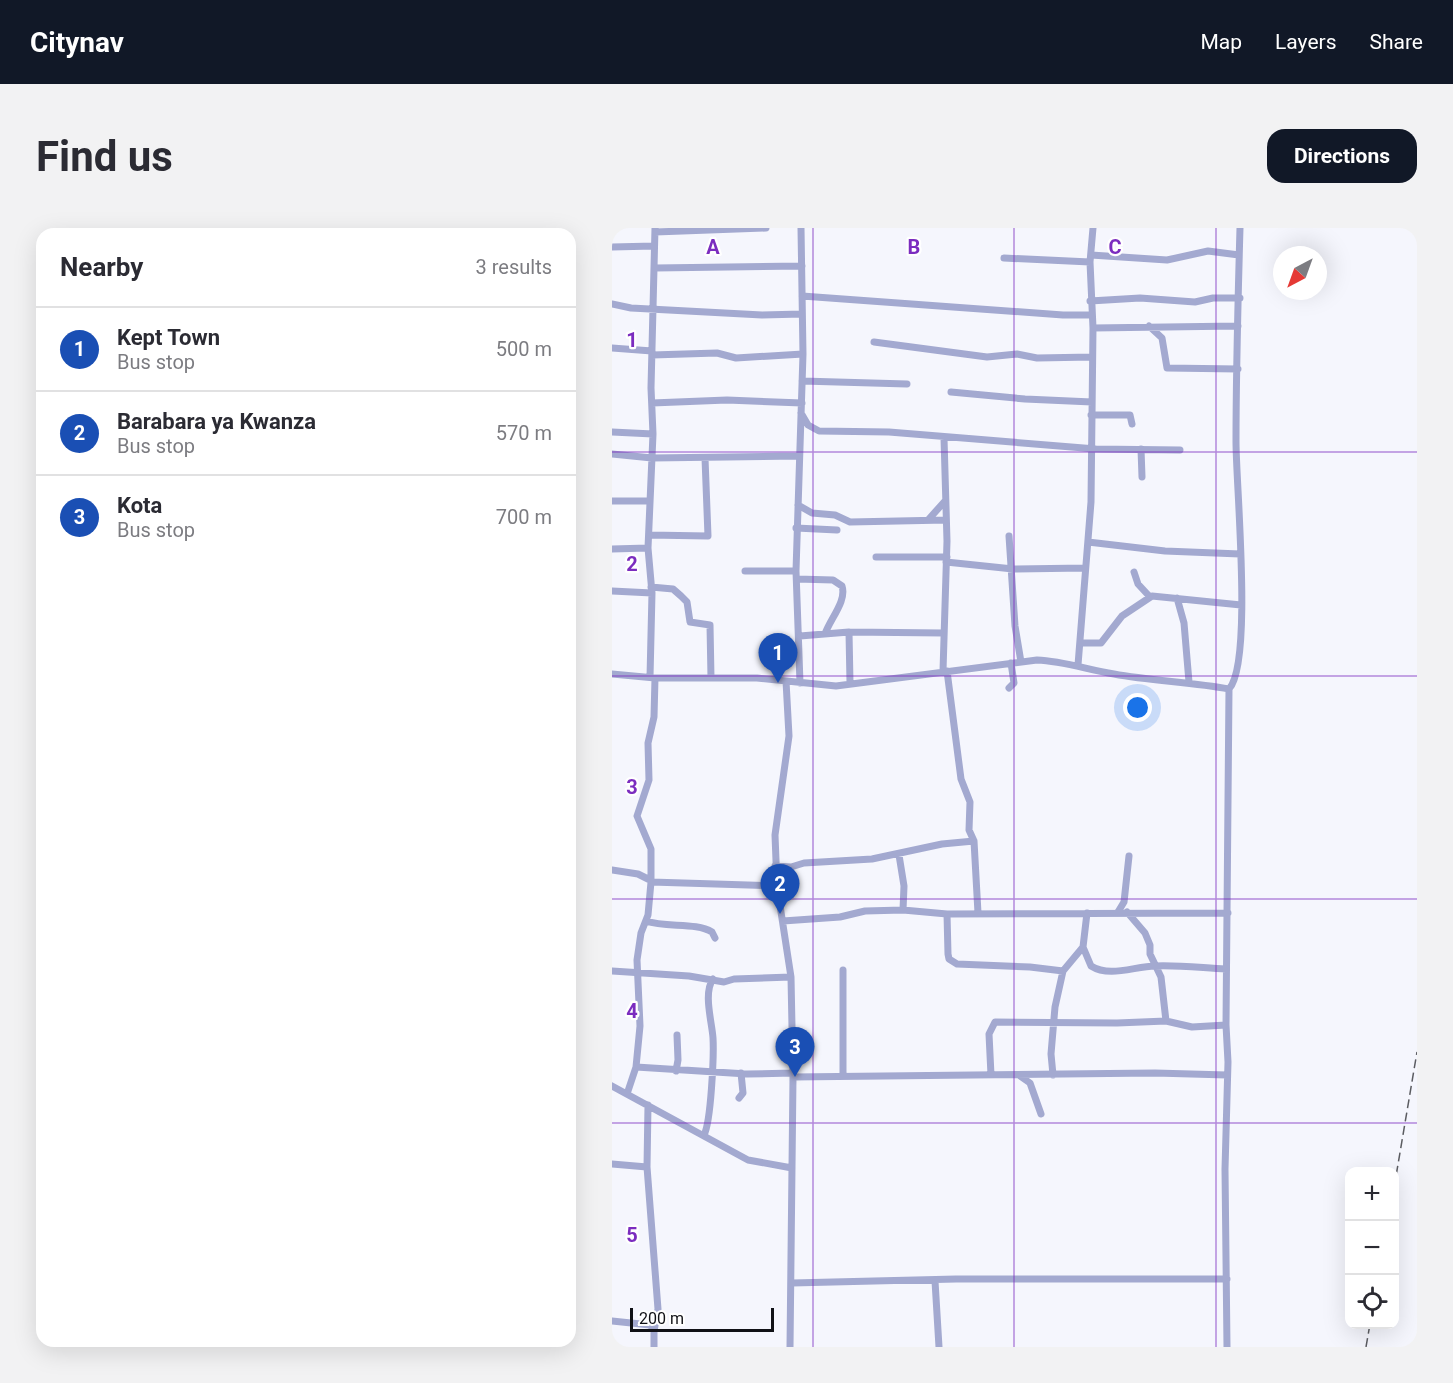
<!DOCTYPE html>
<html lang="en">
<head>
<meta charset="utf-8">
<style>
  body { margin:0; font-family:Roboto,sans-serif; background:#f2f2f3; color:#2b2b33 }
  .controls { position:absolute; right:18px; bottom:18px; display:grid; overflow:hidden; border-radius:12px; box-shadow:0 6px 24px #0002 }
  .controls button { width:54px; height:54px; display:grid; place-items:center; padding:0; border:0; border-bottom:2px solid #e1e1e2; background:#fff; color:#2b2b33; font:30px sans-serif }
  .compass { position:absolute; left:661px; top:18px; width:54px; height:54px; border-radius:50%; background:#fff; box-shadow:0 6px 24px #0002; rotate:221deg }
  .scale { position:absolute; left:18px; bottom:15px; width:144px; box-sizing:border-box; padding-left:6px; border:3px solid #101116; border-top:0; font-size:16px; line-height:21px; white-space:nowrap; color:#101116; -webkit-text-stroke:4px #fff; paint-order:stroke }
  .you { position:absolute; left:526px; top:480px; width:21px; height:21px; margin:-15px; border:4px solid #fff; border-radius:50%; background:#1a73e8; box-shadow:0 0 0 9px #1a73e833 }
  .badge { display:grid; place-items:center; width:39px; height:39px; border-radius:50%; background:#111827; color:#fff; font-size:20px; font-weight:700 }
  .pin { position:absolute; translate:-50% -50px; filter:drop-shadow(0 2px 3px #0008) }
  .pin::after { content:''; position:absolute; top:32px; width:21px; height:18px; background:inherit; clip-path:polygon(0 0,100% 0,50% 100%) }
  .list { margin:0; padding:0; list-style:none }
  h2 { display:flex; justify-content:space-between; align-items:center; height:78px; margin:0; padding:0 24px; font-size:26px }
  h2 small { font-size:20px; font-weight:400; color:#7c7c81 }
  .list li { display:grid; grid-template-columns:39px 1fr auto; gap:18px; align-items:center; box-sizing:border-box; height:84px; padding:0 24px; border-top:2px solid #e1e1e2 }
  .list b { display:block; font-size:22px; white-space:nowrap }
  .list p { margin:0; font-size:20px; white-space:nowrap; color:#7c7c81 }
  .list em { font-size:20px; font-style:normal; color:#7c7c81 }
  .icon { flex:none; width:33px; height:33px; fill:none; stroke:currentColor; stroke-width:2; stroke-linecap:round; stroke-linejoin:round }
  .map { position:relative; flex:none; width:805px; height:1119px; overflow:hidden; border-radius:18px }
  header { display:flex; align-items:center; gap:36px; box-sizing:border-box; height:84px; padding:0 30px; background:#111827; color:#fff }
  header strong { font-size:28px }
  nav { display:flex; gap:33px; margin-inline-start:auto; font-size:21px }
  .intro { display:flex; align-items:center; justify-content:space-between; box-sizing:border-box; height:144px; padding:0 36px }
  h1 { margin:0; font-size:42px }
  .button { padding:15px 27px; border-radius:18px; background:#111827; color:#fff; font-size:21px; font-weight:700 }
  main { display:flex; gap:36px; padding:0 36px }
  aside { flex:1; background:#fff; border-radius:18px; box-shadow:0 6px 24px #0002 }
  .map>svg:first-child { display:block }
  .lines { fill:none; stroke-linecap:round; stroke-linejoin:round }
  .minor { stroke:#a3a9d0; stroke-width:7 }
  .rail { stroke:#5b5c61; stroke-width:1.5; stroke-dasharray:9 4.5; stroke-linecap:butt }
  .grid { fill:none; stroke:#7b2cbf; stroke-width:1.5; stroke-opacity:0.55 }
  .grid-label { font-size:20px; text-anchor:middle; font-weight:bold; fill:#7b2cbf; stroke:#fff; stroke-width:4.5; stroke-linejoin:round; paint-order:stroke }
</style>
</head>
<body>
<header>
<strong>Citynav</strong>
<nav><a>Map</a><a>Layers</a><a>Share</a></nav>
</header>
<div class="intro"><h1>Find us</h1><a class="button">Directions</a></div>
<main>
<aside>
<h2>Nearby<small>3 results</small></h2>
<ul class="list">
<li><span class="badge" style="background:#1a4fb4">1</span><div><b>Kept Town</b><p>Bus stop</p></div><em>500 m</em></li>
<li><span class="badge" style="background:#1a4fb4">2</span><div><b>Barabara ya Kwanza</b><p>Bus stop</p></div><em>570 m</em></li>
<li><span class="badge" style="background:#1a4fb4">3</span><div><b>Kota</b><p>Bus stop</p></div><em>700 m</em></li>
</ul>
</aside>
<div class="map">
<svg width="805" height="1119" viewBox="0 0 805 1119">
  <rect width="100%" height="100%" fill="#f5f6fd"/>
  <g class="lines">
    <path class="minor" d="M43 4 154 0
      M0 19 42 18
      M479 27 555 32 596 23 627 27
      M392 30 478 34
      M43 40 190 38
      M190 68 451 87H479
      M478 73 528 70 583 74 601 70H628
      M0 76 19 80 150 87 190 86
      M537 98 550 110 555 140 626 141
      M481 100 626 98
      M262 114 375 129 405 126 425 130 480 129
      M0 120 40 123
      M40 127 105 125 124 130 191 126
      M190 153 295 156
      M339 164 413 171 480 174
      M40 175 115 172 190 175
      M189 185 196 197 207 203 277 204 484 221 568 222
      M479 187H518L520 196
      M0 204 41 206
      M529 221 530 249
      M0 226 40 230 187 228
      M0 273H37
      M186 277 200 285 223 287 238 294 334 292
      M316 292 333 273
      M184 300 225 302
      M37 307 96 308 93 230
      M397 308 403 398 409 434
      M476 314 553 323 628 326
      M0 321 36 320
      M264 329H335
      M334 334 401 341 473 340
      M133 343H184
      M522 344 526 356 538 369
      M185 351 221 352 230 358C235 373 218 391 213 406
      M39 359 61 361 69 368 75 374 78 394 98 397 99 450
      M0 363 40 365
      M565 370 572 395 577 454
      M237 404 238 455
      M188 408 237 404 331 405
      M469 415H489L510 388 540 368 629 377
      M466 437 479 274 481 100 478 34 481 0
      M331 443 335 313 332 210
      M335 443 349 551 358 574 357 602 362 613 366 685
      M0 446 43 450H145L224 458 425 432C452 433 476 442 502 446 540 453 579 454 617 461
      M38 449 40 365 36 320 41 206 39 160 43 0
      M174 453 177 508 163 607 165 658 179 749 181 849 178 1119
      M188 455 184 343 191 126 189 0
      M397 460 402 455 399 435
      M287 627 292 658 291 682
      M163 638 179 639 192 635 260 631 330 616 362 613
      M0 642 26 646 38 652
      M39 654 165 658
      M506 684 512 674 517 628
      M515 684 533 705 538 717V726L549 749 554 793
      M335 686 336 726 337 731 345 736 418 739 451 743
      M34 693C54 700 84 694 100 704L103 710
      M171 693 228 689 253 683 291 682 335 686 616 685
      M471 719 479 738C498 750 523 738 543 738 567 737 591 740 614 741
      M0 743 77 748 112 754 122 751 179 749
      M24 839 135 846 181 845
      M64 843 66 832 65 807
      M379 847 377 806 383 794 505 795 554 793 580 799 614 797
      M441 847 439 826 443 779 451 743 471 719 475 685
      M231 848V742
      M408 848 418 855 429 886
      M181 849 543 845 615 847
      M0 858 136 932 180 940
      M15 866 24 839 28 798 25 732 29 705 36 687 39 654V621L25 588 37 552 36 515 42 489 43 450
      M127 870 131 865 129 845
      M92 907C99 894 102 827 101 810 100 794 91 765 101 751
      M0 936 35 939 46 1081 42 1103
      M35 939 36 877
      M323 1053 327 1119
      M180 1055 344 1051H615
      M0 1093 38 1097 42 1103V1119
      M615 1119 613 941 616 834 614 797 617 461C641 435 624 258 624 214 624 142 626 71 628 0"/>
    <path class="rail" d="M782 960 805 824
      M754 1119 758 1096"/>
  </g>
  <path class="grid" d="M201 0V1119M402 0V1119M604 0V1119M0 224H805M0 448H805M0 671H805M0 895H805"/>
  <g class="grid-label">
    <text x="101" y="26">A</text>
    <text x="302" y="26">B</text>
    <text x="503" y="26">C</text>
    <text x="20" y="119">1</text>
    <text x="20" y="343">2</text>
    <text x="20" y="566">3</text>
    <text x="20" y="790">4</text>
    <text x="20" y="1014">5</text>
  </g>
</svg>
<div class="controls">
<button>+</button>
<button>−</button>
<button><svg class="icon" aria-label="locate" viewBox="0 0 24 24"><circle cx="12" cy="12" r="6"/><path d="M12 2v4M12 18v4M2 12h4M18 12h4"/></svg></button>
</div>
<svg class="compass" viewBox="-18 -18 36 36"><path d="M0-13l5 13h-10z" fill="#e53935"/><path d="M0 13l5-13h-10z" fill="#7c7c81"/></svg>
<div class="scale">200 m</div>
<div class="you"></div>
<div class="pin badge" style="left:166px;top:455px;background:#1a4fb4">1</div>
<div class="pin badge" style="left:168px;top:686px;background:#1a4fb4">2</div>
<div class="pin badge" style="left:183px;top:849px;background:#1a4fb4">3</div>
</div>
</main>
</body>
</html>
